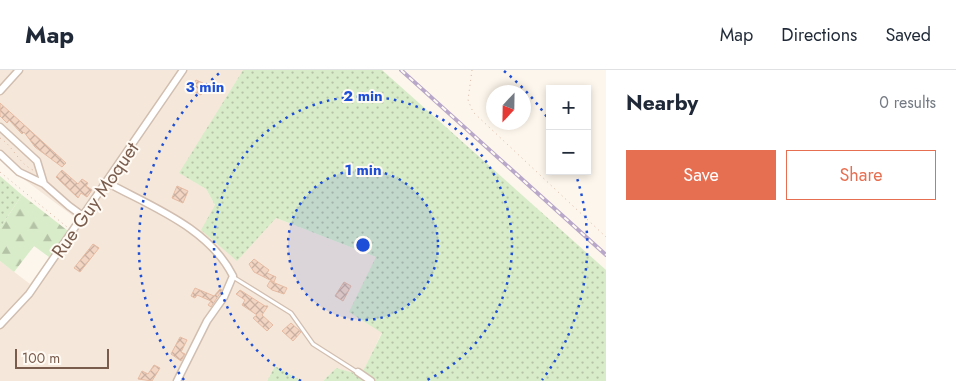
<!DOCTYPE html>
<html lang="en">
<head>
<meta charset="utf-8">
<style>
  body { margin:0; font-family:Jost,sans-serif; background:#f2f2f3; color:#1f2937 }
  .controls { position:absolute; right:15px; top:15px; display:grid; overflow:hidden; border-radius:0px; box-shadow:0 2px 8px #0003 }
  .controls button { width:45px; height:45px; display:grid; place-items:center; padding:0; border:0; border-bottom:1px solid #e0e1e3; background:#fff; color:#1f2937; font:25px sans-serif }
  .compass { position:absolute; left:486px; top:15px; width:45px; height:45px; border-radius:50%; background:#fff; box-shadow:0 2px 8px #0003; rotate:202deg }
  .scale { position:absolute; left:15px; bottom:12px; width:94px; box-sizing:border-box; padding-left:5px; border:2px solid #7a5c4d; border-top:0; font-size:14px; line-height:18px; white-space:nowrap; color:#7a5c4d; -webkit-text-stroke:4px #fffaf3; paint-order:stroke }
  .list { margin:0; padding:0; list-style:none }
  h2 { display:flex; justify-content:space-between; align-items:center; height:65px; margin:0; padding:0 20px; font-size:21px }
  h2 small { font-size:16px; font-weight:400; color:#747a83 }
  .actions { display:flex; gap:10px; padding:15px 20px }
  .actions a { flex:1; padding:11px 0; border:1px solid #e76f51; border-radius:0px; text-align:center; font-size:18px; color:#e76f51 }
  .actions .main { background:#e76f51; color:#fff }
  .map { position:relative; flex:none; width:606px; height:311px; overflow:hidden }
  header { display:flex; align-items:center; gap:30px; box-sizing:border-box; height:70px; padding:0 25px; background:#fff; border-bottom:1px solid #e0e1e3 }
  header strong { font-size:24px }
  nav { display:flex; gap:28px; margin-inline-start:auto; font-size:18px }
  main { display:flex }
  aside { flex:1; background:#fff }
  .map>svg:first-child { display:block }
  .residential { fill:#f5e8da }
  .grass { fill:url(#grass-dots) }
  .forest { fill:url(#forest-firs) }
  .building { fill:url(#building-cross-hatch); stroke:#e6bba3 }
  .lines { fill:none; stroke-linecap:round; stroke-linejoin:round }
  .lane-casing { stroke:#d1beb0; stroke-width:5.5 }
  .street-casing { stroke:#d1beb0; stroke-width:9 }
  .path { stroke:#d9b8a5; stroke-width:1; stroke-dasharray:1 4; stroke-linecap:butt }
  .lane { stroke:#fff; stroke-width:3 }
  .street { stroke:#fff; stroke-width:6 }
  .rail-casing { stroke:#b9a8c9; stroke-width:4 }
  .rail { stroke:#fffaf3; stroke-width:2; stroke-dasharray:5.5; stroke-linecap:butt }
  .ring { fill:none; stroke:#1d4ed8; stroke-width:2.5; stroke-dasharray:2.5 5 }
  .labels { text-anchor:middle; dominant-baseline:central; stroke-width:4; stroke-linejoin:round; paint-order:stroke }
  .street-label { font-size:19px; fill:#7a5c4d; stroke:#fffaf3 }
  .centre { fill:#1d4ed8; stroke:#fffaf3; stroke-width:2.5 }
  .ring-label { font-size:15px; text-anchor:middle; font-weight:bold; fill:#1d4ed8; stroke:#fffaf3; stroke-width:4; stroke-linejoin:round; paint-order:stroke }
</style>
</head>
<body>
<header>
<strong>Map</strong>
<nav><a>Map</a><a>Directions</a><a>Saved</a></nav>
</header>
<main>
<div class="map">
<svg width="606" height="311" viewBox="0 0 606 311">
  <defs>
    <pattern id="grass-dots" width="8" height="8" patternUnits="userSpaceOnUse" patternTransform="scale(1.25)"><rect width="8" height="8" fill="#d8ecc9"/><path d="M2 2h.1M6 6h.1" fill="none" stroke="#b4c2a5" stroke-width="1.8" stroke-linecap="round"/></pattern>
    <pattern id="forest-firs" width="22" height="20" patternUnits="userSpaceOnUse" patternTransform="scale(1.25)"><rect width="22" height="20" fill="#d8ecc9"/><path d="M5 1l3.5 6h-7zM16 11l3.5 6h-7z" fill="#b4c2a5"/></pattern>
    <pattern id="building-cross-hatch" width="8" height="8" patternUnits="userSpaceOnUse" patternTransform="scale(1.25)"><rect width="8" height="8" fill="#f3d5c3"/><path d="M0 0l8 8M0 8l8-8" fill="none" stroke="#cab0a1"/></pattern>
  </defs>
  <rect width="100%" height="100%" fill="#fdf6ec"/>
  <path class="residential" d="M0 0H243L180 103 206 119 215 135 276 148 376 187 382 262 361 306 336 298 323 311H302L275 296 267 311H0V191L30 214 77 149 21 107 0 87Z"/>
  <path class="grass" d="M243 0H382L606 200V311H323L336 298 361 305 382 263 349 242 376 187 276 148 237 191 201 160 215 135 206 119 179 103Z
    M0 106 22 125 0 158Z
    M275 296 302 311H267Z"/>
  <path class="forest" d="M22 125 68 161 49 187 34 176 14 202 0 191V158Z"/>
  <path class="building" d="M196 10 203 13 202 16 205 18 201 25 190 19Z
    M0 33 66 93 62 97 35 77 24 62 22 64 9 50 7 53 0 46Z
    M62 100 78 114 82 109 88 113 86 116 92 120 87 127 81 123 78 128 56 107Z
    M177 116 188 121 183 133 172 128Z
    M93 174 99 178 80 202 74 198Z
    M254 189 269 200 267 203 276 207 274 212 254 202 249 194Z
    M270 211 287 218 284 224 272 220 267 216Z
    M344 212 351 216 343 231 335 226Z
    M195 218 214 226 220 219 222 220 211 237 208 235 211 231 197 225 195 228 191 226Z
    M240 220 265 236H268L262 245 273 255 267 261 253 248 257 245 242 235 245 230 236 224Z
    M291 253 301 262 293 271 282 261Z
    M180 267 187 270 181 282 185 284 181 291 171 284Z
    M154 295 160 298 152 311 138 309 142 301 148 304Z"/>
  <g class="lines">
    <g class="lane-casing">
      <path id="lane" d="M233 207 291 243 313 274 357 302"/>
    </g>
    <g class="street-casing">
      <path id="street" d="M0 21 19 0
        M0 57 37 91 44 114 19 102 0 84
        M108 113C152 137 209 158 233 206L224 227 207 251 177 311
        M44 114 69 136 84 147
        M0 255 29 224 183 0
        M358 302 371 311"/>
    </g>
    <path class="path" d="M472 0 468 30 473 42 606 167
      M0 68C14 77 18 93 33 100
      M0 102 67 157"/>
    <use href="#lane" class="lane"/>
    <use href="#street" class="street"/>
    <g class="rail-casing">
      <path id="rail" d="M401 0 606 185"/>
    </g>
    <use href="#rail" class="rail"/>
  </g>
  <circle cx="363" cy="175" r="75" fill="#1d4ed8" fill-opacity=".12"/>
  <g class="ring">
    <circle cx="363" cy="175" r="75"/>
    <path d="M301 311A149 149 0 1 1 425 311"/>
    <path d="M184 310A224 224 0 0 1 222 1M504 1A224 224 0 0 1 549 50M575 102A224 224 0 0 1 542 310"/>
  </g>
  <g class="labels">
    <g class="street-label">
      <text transform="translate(95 130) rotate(-55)">Rue Guy Moquet</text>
    </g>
  </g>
  <circle cx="363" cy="175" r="8" class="centre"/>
  <g class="ring-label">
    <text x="205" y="22">3 min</text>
    <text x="363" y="31">2 min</text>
    <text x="363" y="105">1 min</text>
  </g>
</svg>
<div class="controls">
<button>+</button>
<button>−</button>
</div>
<svg class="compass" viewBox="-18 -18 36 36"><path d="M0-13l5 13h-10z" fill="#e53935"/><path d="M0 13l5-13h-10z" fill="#747a83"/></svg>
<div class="scale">100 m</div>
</div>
<aside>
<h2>Nearby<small>0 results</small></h2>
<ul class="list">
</ul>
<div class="actions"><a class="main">Save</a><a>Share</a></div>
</aside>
</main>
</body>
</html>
